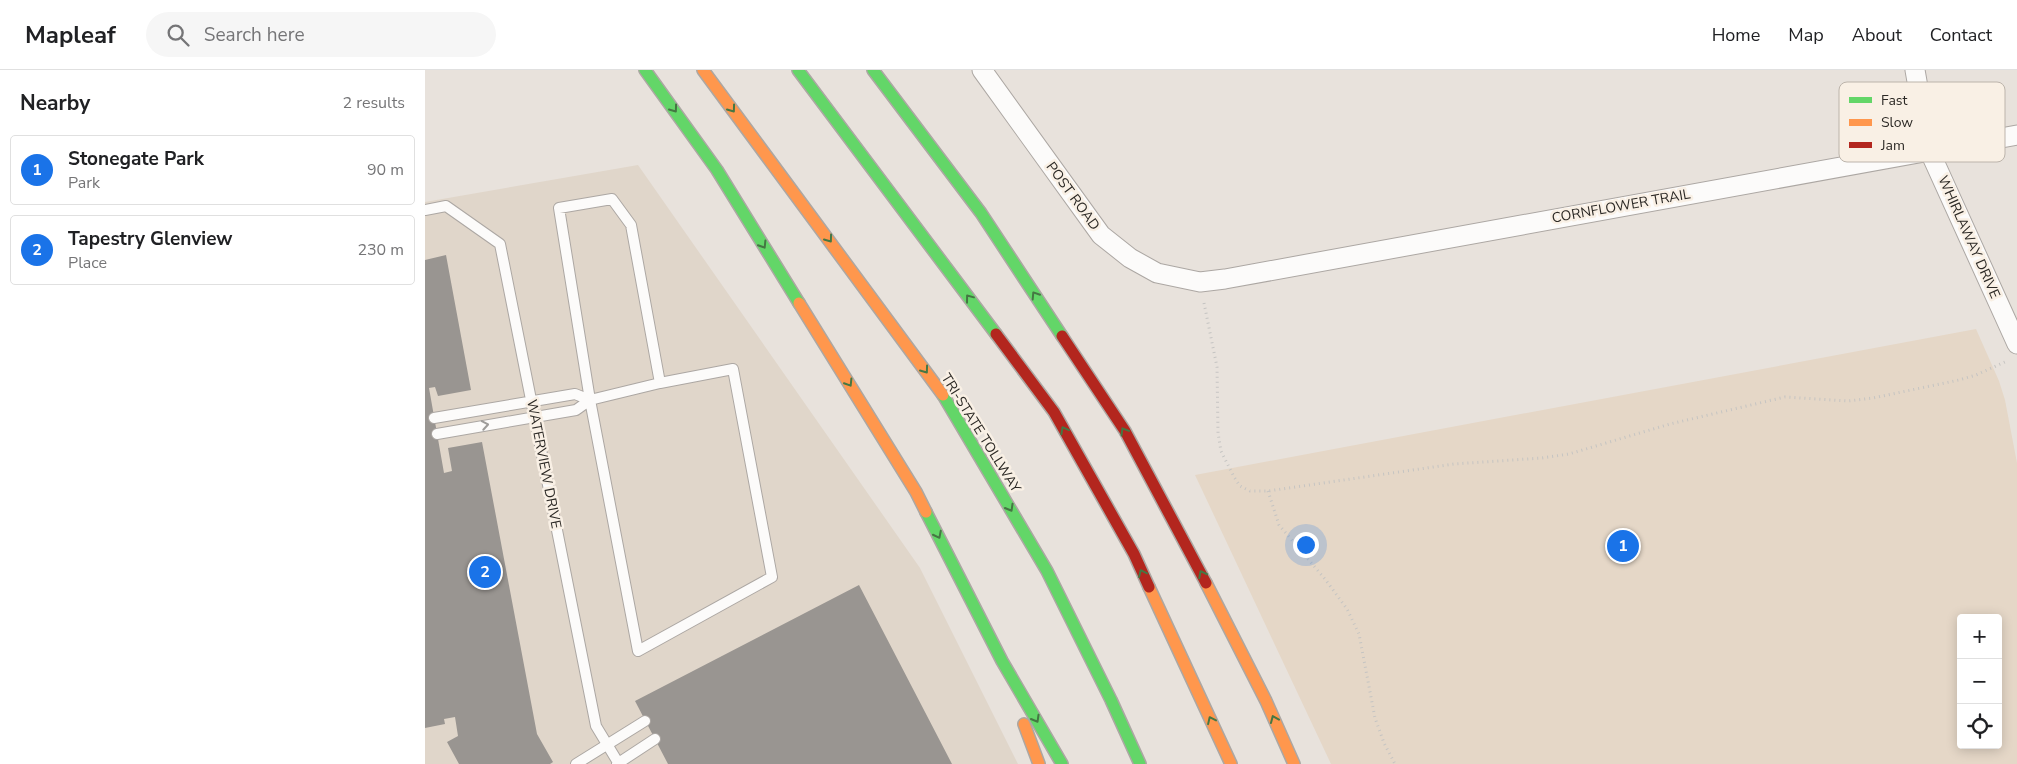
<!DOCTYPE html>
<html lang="en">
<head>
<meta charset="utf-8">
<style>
  body { margin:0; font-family:"Nunito Sans",sans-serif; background:#f6f6f6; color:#202124 }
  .controls { position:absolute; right:15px; bottom:15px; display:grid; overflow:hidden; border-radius:5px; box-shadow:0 2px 12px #0003 }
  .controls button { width:45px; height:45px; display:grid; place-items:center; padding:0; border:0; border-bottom:1px solid #e0e0e0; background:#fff; color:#202124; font:25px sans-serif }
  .you { position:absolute; left:880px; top:474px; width:18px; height:18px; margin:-12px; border:4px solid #fff; border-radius:50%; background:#1a73e8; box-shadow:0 0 0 8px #1a73e833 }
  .badge { display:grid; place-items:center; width:32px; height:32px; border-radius:50%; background:#1a73e8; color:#fff; font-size:16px; font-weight:700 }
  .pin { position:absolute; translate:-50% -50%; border:2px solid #fff; box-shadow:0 1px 5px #0006 }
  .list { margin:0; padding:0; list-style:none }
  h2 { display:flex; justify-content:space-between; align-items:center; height:65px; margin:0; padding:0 20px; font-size:21px }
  h2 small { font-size:16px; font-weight:400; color:#757577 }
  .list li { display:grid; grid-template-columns:32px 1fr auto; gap:15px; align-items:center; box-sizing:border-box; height:70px; margin:0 10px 10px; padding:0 10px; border:1px solid #e0e0e0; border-radius:5px }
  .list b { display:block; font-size:19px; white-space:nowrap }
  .list p { margin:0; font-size:16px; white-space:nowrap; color:#757577 }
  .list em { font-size:16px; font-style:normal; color:#757577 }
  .icon { flex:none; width:28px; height:28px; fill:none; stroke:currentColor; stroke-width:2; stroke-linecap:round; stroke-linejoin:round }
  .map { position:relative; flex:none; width:1592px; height:694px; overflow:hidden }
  header { display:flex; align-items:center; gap:30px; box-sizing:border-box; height:70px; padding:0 25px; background:#fff; border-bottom:1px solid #e0e0e0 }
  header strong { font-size:24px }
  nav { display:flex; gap:28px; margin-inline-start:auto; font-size:18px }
  .search { width:350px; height:45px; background:#f6f6f6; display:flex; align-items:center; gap:12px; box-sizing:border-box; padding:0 18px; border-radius:28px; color:#757577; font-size:19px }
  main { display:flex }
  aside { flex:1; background:#fff }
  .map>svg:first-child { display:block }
  .built { fill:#e0d6ca }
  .green { fill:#e5d7c7; fill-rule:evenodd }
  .building { fill:#999591 }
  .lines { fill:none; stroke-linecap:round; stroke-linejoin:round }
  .lane-casing { stroke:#aca7a3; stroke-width:12 }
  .street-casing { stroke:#aca7a3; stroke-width:21 }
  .fast-casing { stroke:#aca7a3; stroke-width:14 }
  .slow-casing { stroke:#aca7a3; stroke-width:14 }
  .jam-casing { stroke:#aca7a3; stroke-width:14 }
  .path { stroke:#c5c4c2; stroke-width:3; stroke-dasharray:1 4; stroke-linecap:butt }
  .lane { stroke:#fcfbfa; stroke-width:10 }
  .street { stroke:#fcfbfa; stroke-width:19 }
  .fast { stroke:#63d668; stroke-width:11 }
  .slow { stroke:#ff974d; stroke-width:11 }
  .jam { stroke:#b3261e; stroke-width:11 }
  .oneway { stroke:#457743 }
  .oneway2 { stroke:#9e9c9a }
  .labels { text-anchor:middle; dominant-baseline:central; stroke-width:5; stroke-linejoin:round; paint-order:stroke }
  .street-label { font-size:14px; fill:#2c2925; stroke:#f9f0e5 }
  .key { fill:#f9f0e5; stroke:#bcb4ab; stroke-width:1 }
  .key-label { font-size:14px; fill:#2c2925 }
</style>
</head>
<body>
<header>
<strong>Mapleaf</strong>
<div class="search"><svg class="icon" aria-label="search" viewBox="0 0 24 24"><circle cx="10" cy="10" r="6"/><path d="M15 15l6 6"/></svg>Search here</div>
<nav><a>Home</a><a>Map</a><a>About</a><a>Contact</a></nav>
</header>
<main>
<aside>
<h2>Nearby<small>2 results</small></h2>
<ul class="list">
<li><span class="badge">1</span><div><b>Stonegate Park</b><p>Park</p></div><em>90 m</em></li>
<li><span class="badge">2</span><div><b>Tapestry Glenview</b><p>Place</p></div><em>230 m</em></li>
</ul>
</aside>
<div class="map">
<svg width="1592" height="694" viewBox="0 0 1592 694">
  <rect width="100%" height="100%" fill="#e8e2dc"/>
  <path class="built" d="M213 95 495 498 593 694H0V132Z"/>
  <path class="green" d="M1551 259 1574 311 1580 330 1592 393V694H906L770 405ZM1536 548H1573V675H1536Z"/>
  <path class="building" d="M21 185 46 320 13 326 10 317 4 318 19 403 27 401 23 378 57 372 112 664 128 692 125 694H34L22 672 33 666 30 647 19 649 20 654 0 658V190Z
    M434 515 527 694H243L210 631Z"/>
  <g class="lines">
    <g class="lane-casing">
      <path id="lane" d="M0 140 21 136 75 174 171 656 194 694
        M165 330 213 581 347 507 308 299 235 313 206 155 187 129 134 138 165 330 235 313
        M9 348 150 324 165 330 151 340 12 364
        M151 694 220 651
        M192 694 230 669"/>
    </g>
    <g class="street-casing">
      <path id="street" d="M557 0 676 165 705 188 732 203 775 212 800 209 1592 65
        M1490 0 1504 80 1592 274"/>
    </g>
    <g class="fast-casing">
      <path id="fast" d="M220 0 292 100 374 233
        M373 0 571 264
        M448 0 556 143 637 266
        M518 325 622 501 686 630 715 694
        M501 442 577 591 637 694"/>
    </g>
    <g class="slow-casing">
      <path id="slow" d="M278 0 518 325
        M374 233 491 422 501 442
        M781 513 841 631 869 694
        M724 517 806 694
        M599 654 614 694"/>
    </g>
    <g class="jam-casing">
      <path id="jam" d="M571 264 629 342 709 484 724 517
        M637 266 700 361 781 513"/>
    </g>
    <path class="path" d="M779 233 792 297 793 363 796 381 809 407 815 416 825 421H843L1029 394 1117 388 1144 384 1245 354 1360 327 1423 331 1448 328 1534 310 1551 305 1582 291
      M843 421 854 455 900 509 922 539 934 564 950 648 959 673 970 694"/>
    <use href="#lane" class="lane"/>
    <use href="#street" class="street"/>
    <use href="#fast" class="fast"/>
    <use href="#slow" class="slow"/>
    <use href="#jam" class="jam"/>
  </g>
  <defs><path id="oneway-chevron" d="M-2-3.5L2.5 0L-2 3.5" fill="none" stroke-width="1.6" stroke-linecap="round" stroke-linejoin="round" transform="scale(1.25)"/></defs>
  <g class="oneway">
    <use href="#oneway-chevron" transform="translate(249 39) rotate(54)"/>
    <use href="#oneway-chevron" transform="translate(307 39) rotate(54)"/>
    <use href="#oneway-chevron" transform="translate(404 169) rotate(54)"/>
    <use href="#oneway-chevron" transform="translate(338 175) rotate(58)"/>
    <use href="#oneway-chevron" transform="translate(610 225) rotate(-123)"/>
    <use href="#oneway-chevron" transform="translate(544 228) rotate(-127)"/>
    <use href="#oneway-chevron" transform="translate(500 300) rotate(54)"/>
    <use href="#oneway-chevron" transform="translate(424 313) rotate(58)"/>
    <use href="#oneway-chevron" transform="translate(639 360) rotate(-119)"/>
    <use href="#oneway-chevron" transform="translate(699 361) rotate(-121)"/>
    <use href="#oneway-chevron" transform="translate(585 438) rotate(60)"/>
    <use href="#oneway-chevron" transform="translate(513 465) rotate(63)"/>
    <use href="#oneway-chevron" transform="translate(717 503) rotate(-115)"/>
    <use href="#oneway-chevron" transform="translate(777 504) rotate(-117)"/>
    <use href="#oneway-chevron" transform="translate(611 649) rotate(60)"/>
    <use href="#oneway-chevron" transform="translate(849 649) rotate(-113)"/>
    <use href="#oneway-chevron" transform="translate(786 650) rotate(-115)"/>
  </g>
  <use class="oneway2" href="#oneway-chevron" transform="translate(60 355) rotate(-10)"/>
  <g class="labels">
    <g class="street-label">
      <text transform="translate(648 126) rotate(54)">POST ROAD</text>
      <text transform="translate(1196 136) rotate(-10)">CORNFLOWER TRAIL</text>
      <text transform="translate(1544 167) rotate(66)">WHIRLAWAY DRIVE</text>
      <text transform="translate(556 363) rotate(58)">TRI-STATE TOLLWAY</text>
      <text transform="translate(119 394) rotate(79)">WATERVIEW DRIVE</text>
    </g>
  </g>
  <rect x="1414" y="12" width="166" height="80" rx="8" class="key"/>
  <rect x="1424" y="27" width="23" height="6" fill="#63d668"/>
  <rect x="1424" y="49" width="23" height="7" fill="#ff974d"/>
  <rect x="1424" y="72" width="23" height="6" fill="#b3261e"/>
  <g class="key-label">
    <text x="1456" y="35">Fast</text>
    <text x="1456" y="57">Slow</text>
    <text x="1456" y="80">Jam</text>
  </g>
</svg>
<div class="controls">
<button>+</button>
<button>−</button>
<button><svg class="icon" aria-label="locate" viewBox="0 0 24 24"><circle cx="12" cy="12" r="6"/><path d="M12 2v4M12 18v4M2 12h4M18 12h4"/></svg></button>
</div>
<div class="you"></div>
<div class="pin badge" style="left:1198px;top:476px">1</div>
<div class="pin badge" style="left:60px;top:502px">2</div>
</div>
</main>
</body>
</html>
